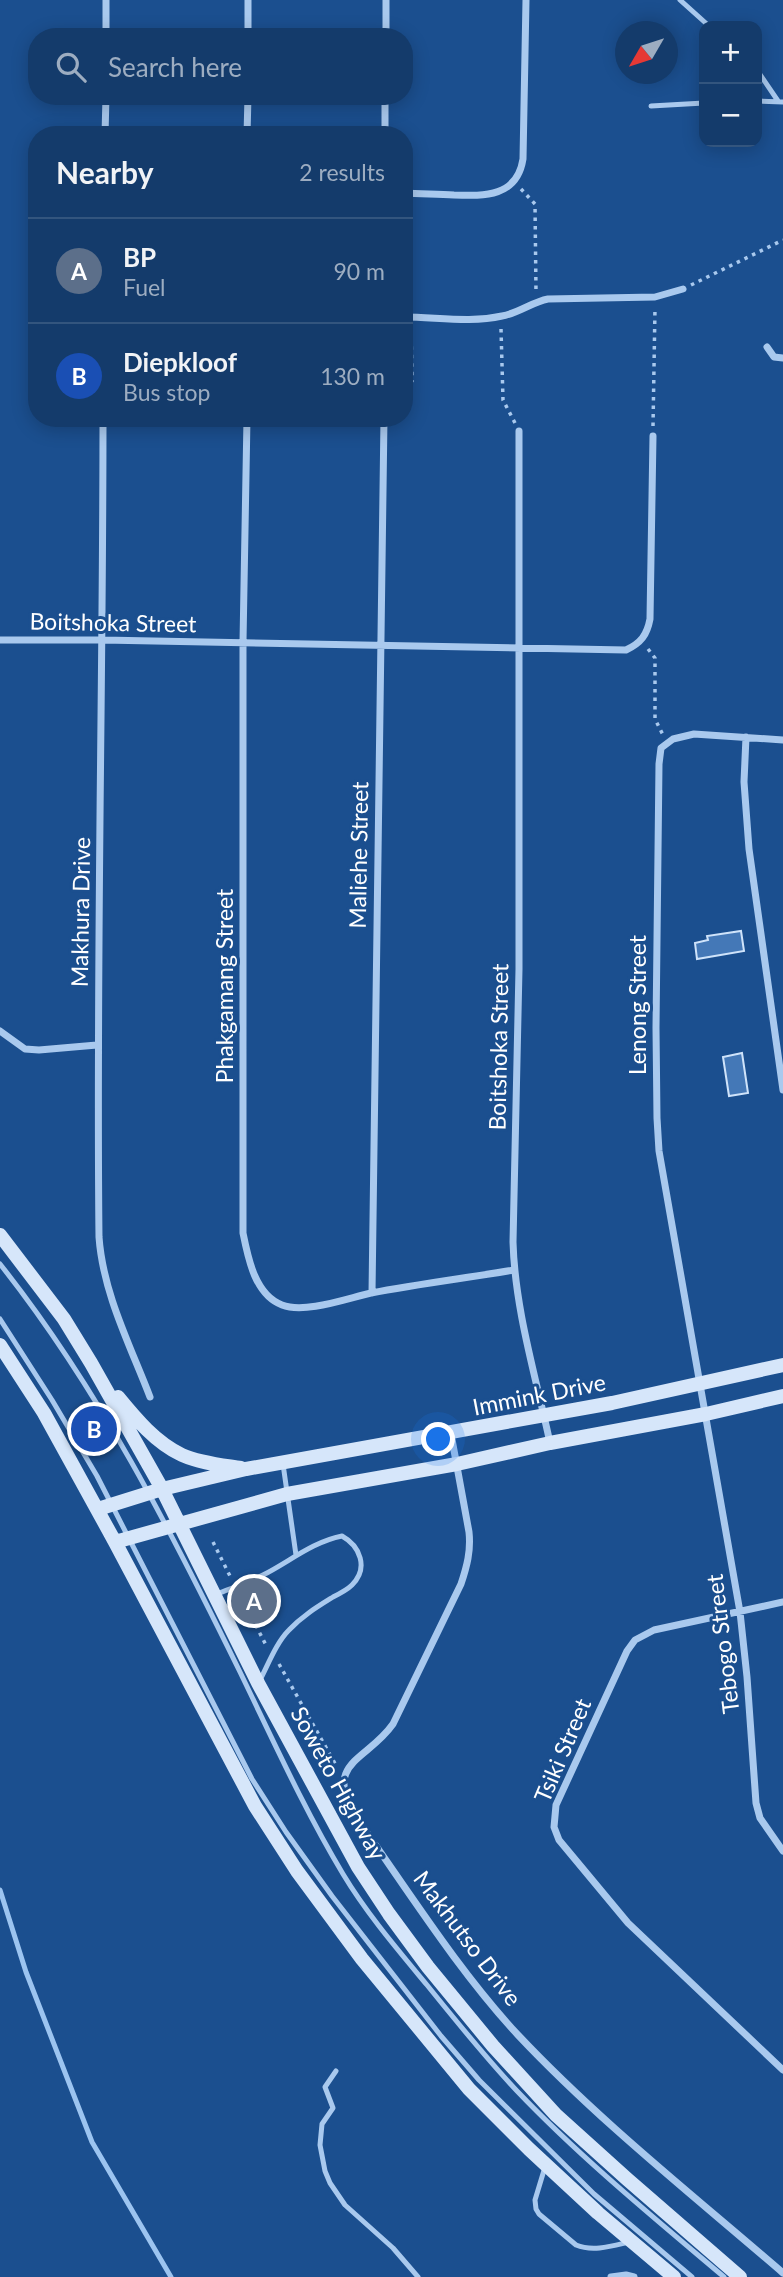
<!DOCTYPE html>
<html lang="en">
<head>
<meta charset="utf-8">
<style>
  body { margin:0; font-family:Lato,sans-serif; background:#1d4271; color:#f1f3f6 }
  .controls { position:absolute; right:21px; top:21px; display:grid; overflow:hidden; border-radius:14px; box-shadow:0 4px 18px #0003 }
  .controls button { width:63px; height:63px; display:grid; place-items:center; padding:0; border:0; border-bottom:2px solid #33557e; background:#143b6b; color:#f1f3f6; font:35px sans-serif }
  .compass { position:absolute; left:615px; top:21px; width:63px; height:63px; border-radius:50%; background:#143b6b; box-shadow:0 4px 18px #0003; rotate:231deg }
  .you { position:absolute; left:439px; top:1440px; width:24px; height:24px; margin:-18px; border:5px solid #fff; border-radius:50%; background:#1a73e8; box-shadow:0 0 0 10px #1a73e833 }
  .badge { display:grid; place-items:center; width:46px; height:46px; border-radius:50%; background:#e797bd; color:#fff; font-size:23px; font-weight:700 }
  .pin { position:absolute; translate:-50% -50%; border:4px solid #fff; box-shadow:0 2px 7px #0006 }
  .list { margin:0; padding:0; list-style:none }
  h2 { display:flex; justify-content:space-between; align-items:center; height:91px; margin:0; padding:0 28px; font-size:30px }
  h2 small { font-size:23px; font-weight:400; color:#9dadc1 }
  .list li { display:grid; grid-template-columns:46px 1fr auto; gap:21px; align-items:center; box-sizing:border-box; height:105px; padding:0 28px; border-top:2px solid #33557e }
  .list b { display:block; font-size:26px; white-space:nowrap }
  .list p { margin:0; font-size:23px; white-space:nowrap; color:#9dadc1 }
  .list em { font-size:23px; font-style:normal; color:#9dadc1 }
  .icon { flex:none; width:38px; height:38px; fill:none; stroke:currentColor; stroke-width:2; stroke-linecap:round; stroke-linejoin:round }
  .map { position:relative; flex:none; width:783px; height:2277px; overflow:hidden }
  .search { position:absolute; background:#143b6b; box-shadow:0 4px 18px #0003; left:28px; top:28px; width:385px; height:77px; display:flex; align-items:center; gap:18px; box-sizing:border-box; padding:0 24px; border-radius:28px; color:#9dadc1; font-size:26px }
  .panel { position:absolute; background:#143b6b; box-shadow:0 4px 18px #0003; left:28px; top:126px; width:385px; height:301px; border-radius:28px }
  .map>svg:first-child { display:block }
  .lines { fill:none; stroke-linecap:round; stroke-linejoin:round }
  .stream { stroke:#9cc4f0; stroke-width:5 }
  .building { fill:#4478b7; stroke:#cfe3fa; stroke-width:2 }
  .path { stroke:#a9c9ee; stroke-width:3.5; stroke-dasharray:3.5 5; stroke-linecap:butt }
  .lane { stroke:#a9c9ee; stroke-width:5 }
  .street { stroke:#a9c9ee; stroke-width:7 }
  .secondary { stroke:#d6e6fa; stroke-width:14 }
  .labels { text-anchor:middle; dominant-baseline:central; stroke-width:6; stroke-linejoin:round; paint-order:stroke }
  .street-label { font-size:23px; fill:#fff; stroke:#1b4f8f }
</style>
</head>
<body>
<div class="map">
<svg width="783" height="2277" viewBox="0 0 783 2277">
  <rect width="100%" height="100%" fill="#1b4f8f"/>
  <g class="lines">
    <path class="stream" d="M0 1890 26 1972 92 2142 171 2277"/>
  </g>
  <path class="building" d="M741 931 744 951 697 959 695 943 708 940 707 936Z
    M742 1053 748 1093 729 1096 723 1057Z"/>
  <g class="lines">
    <path class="path" d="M521 189 535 204 536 292
      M691 285 783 240
      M501 329 503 400 515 423
      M404 389 412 381 411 328
      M653 426 655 308
      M648 649 655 658V719L663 735
      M213 1542 231 1578
      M240 1595 267 1647
      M279 1664 337 1767"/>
    <path class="lane" d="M680 0 709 26
      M757 70 778 101
      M757 101 783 102
      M651 106 704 103
      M0 1264C99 1389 170 1529 240 1672 273 1740 304 1809 343 1874 367 1914 398 1950 427 1985 456 2021 485 2057 517 2091 581 2158 653 2217 724 2277
      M0 1319 52 1400 97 1476 252 1779 286 1832 332 1896 441 2036 479 2080 594 2194 692 2277
      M283 1464 296 1555
      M217 1594C232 1588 248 1583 263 1575 289 1562 312 1542 342 1536 360 1546 369 1568 352 1585 347 1590 339 1594 333 1597 317 1607 302 1616 289 1630 276 1643 268 1665 259 1682
      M336 2071 325 2087 333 2108 322 2124 320 2145 325 2171 330 2183 345 2205 393 2248 418 2277
      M545 2167 535 2200 536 2209 539 2214 576 2245C593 2252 612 2246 629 2242"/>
    <path class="street" d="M106 37V0
      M248 37V0
      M386 37V0
      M105 135 106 96
      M247 135 248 96
      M385 135V96
      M404 193C421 194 437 194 454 195 485 196 517 197 523 159L526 0
      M404 317C436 317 471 323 502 316 519 313 532 302 548 299L655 297 683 289
      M767 347 774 357 783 358
      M103 418C103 691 96 964 99 1237 103 1293 130 1345 150 1397
      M247 418 243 642V1233C248 1258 255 1295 282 1305 305 1314 348 1298 371 1293 418 1284 466 1278 514 1270
      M519 431V969L513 1242C515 1310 536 1377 550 1443
      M0 640H103L626 650C641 643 647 635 650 619L653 436
      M746 737 744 782 749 849 783 1090
      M783 740 694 734 673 739 661 748 659 764 656 1028 657 1118 659 1151 740 1612 747 1677 756 1803 760 1818 783 1851
      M0 1031 25 1049 39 1050 97 1045
      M372 1293 384 418
      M451 1434 469 1532C471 1551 467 1566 461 1584L393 1724C368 1760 325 1761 353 1813 406 1887 456 1968 518 2035 599 2121 694 2196 783 2273
      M783 1602 654 1630 635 1640 627 1651 556 1805 554 1827 559 1840 628 1923 783 2070
      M611 2277 626 2275 634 2277"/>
    <path class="secondary" d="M0 1235 64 1319 91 1363 161 1487 258 1683 358 1867 389 1914 428 1967 493 2046 556 2115 627 2179 740 2277
      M0 1345 44 1413 115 1542 255 1806 297 1871 362 1959 469 2089 529 2149 598 2213 674 2277
      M118 1397C136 1419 156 1443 182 1455 200 1463 222 1465 241 1468
      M98 1509 162 1489 246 1469 612 1403 783 1365
      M115 1542 287 1494 457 1464 550 1443 706 1414 783 1396"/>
  </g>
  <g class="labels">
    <g class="street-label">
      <text transform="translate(113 622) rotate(1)">Boitshoka Street</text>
      <text transform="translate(358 855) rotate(-89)">Maliehe Street</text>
      <text transform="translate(80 912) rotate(-89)">Makhura Drive</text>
      <text transform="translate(224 986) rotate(-90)">Phakgamang Street</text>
      <text transform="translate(637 1005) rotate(-90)">Lenong Street</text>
      <text transform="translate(498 1047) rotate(-89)">Boitshoka Street</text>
      <text transform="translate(539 1394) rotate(-11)">Immink Drive</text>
      <text transform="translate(722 1644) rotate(-97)">Tebogo Street</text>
      <text transform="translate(562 1750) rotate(-67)">Tsiki Street</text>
      <text transform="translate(339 1783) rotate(61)">Soweto Highway</text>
      <text transform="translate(468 1938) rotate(53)">Makhutso Drive</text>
    </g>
  </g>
</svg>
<div class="controls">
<button>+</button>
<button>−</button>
</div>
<svg class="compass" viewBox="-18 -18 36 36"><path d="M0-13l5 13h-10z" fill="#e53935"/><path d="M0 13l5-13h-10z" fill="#9dadc1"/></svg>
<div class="you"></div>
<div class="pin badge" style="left:254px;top:1601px;background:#5c6f8a">A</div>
<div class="pin badge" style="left:94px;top:1429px;background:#1a4fb4">B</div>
<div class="search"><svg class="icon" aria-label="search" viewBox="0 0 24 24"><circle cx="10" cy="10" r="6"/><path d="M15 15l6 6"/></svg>Search here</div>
<section class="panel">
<h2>Nearby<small>2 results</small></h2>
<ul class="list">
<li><span class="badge" style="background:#5c6f8a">A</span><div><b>BP</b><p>Fuel</p></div><em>90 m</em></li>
<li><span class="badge" style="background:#1a4fb4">B</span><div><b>Diepkloof</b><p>Bus stop</p></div><em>130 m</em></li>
</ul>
</section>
</div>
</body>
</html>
